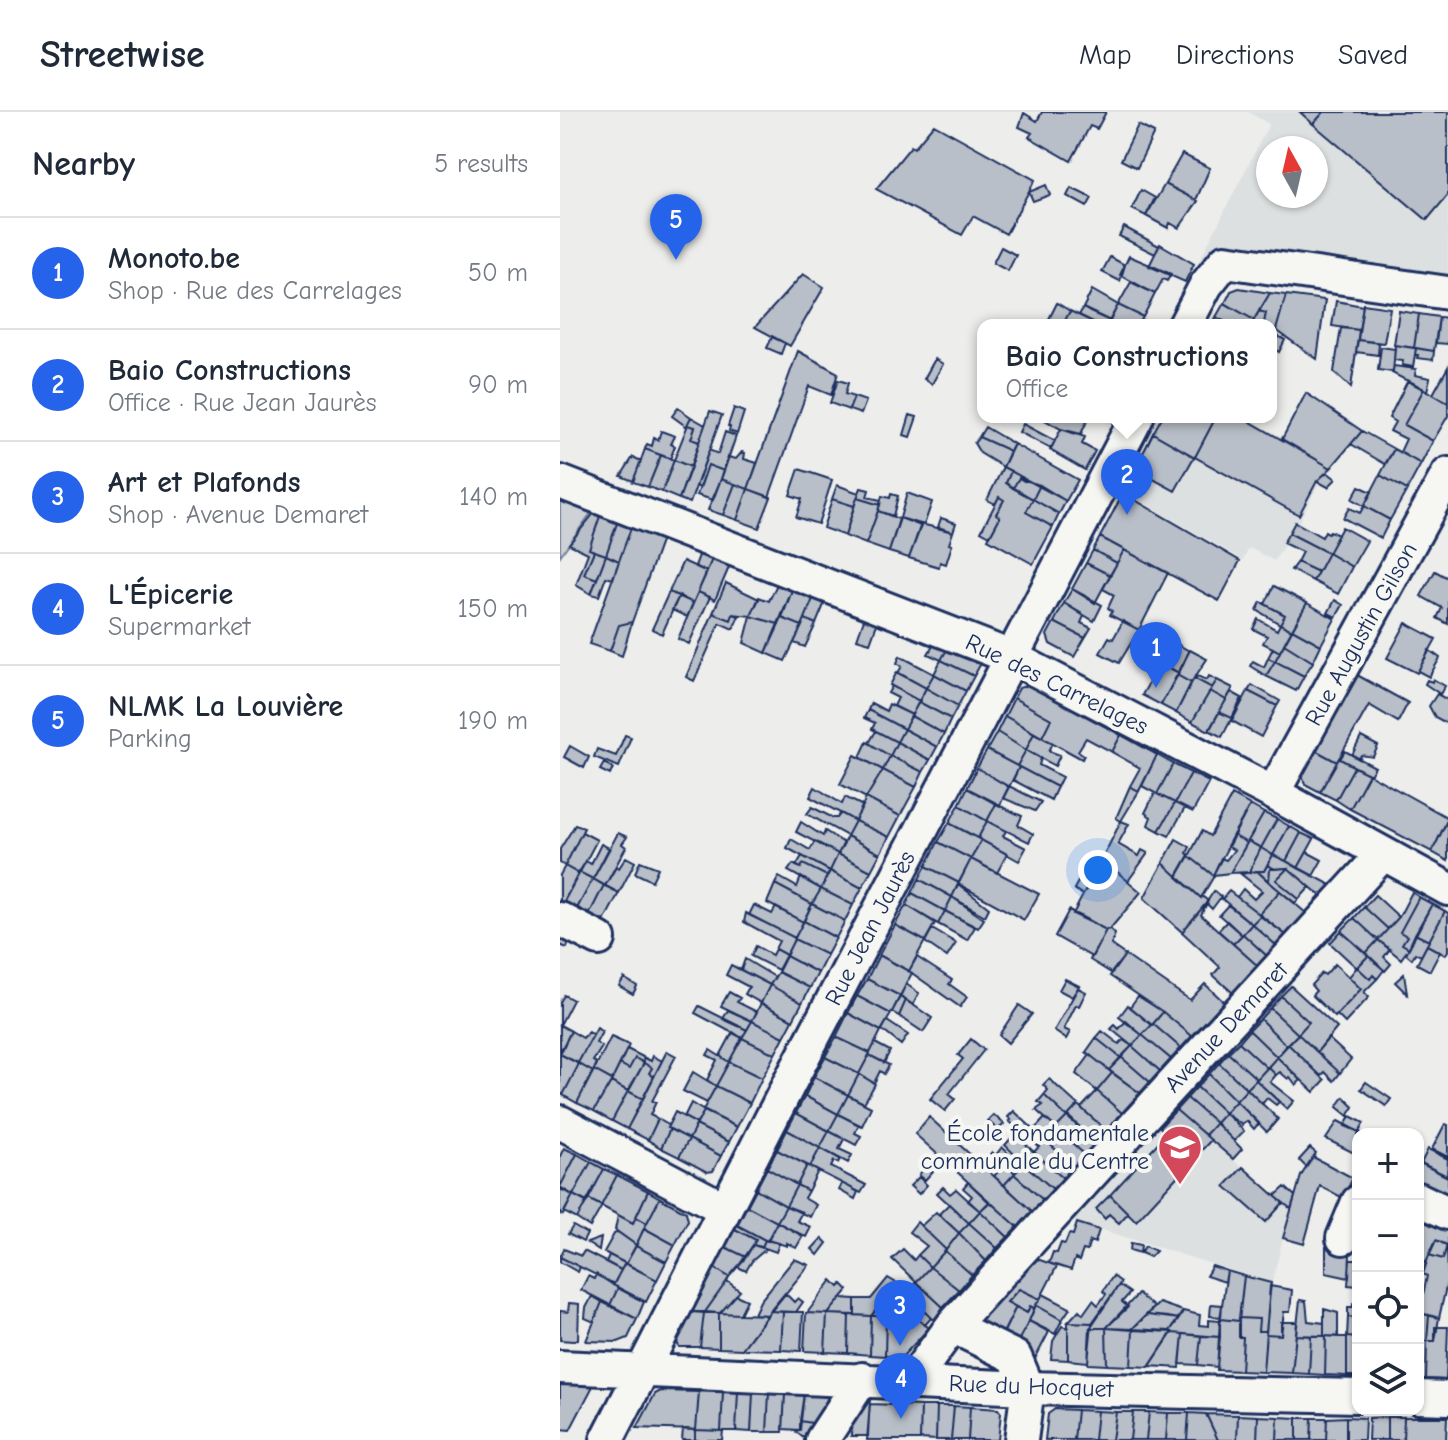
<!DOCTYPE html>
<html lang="en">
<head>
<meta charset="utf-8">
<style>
  body { margin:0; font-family:"Comic Neue",sans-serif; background:#f6f6f7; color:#1f2937 }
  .controls { position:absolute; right:24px; bottom:24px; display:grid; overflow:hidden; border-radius:16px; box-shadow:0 2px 6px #0004 }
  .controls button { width:72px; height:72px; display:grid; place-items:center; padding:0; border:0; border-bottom:2px solid #e0e1e3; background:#fff; color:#1f2937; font:40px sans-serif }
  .compass { position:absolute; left:696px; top:24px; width:72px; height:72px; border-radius:50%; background:#fff; box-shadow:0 2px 6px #0004; rotate:352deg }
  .you { position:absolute; left:538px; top:758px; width:28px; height:28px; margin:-20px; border:6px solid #fff; border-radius:50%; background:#1a73e8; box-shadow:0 0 0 12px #1a73e833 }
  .badge { display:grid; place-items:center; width:52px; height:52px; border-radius:50%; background:#2563eb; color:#fff; font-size:26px; font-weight:700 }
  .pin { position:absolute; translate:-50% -66px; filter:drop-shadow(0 2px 4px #0008) }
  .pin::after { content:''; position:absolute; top:42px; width:28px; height:24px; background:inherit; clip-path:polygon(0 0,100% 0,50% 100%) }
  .popup { position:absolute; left:417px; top:207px; width:300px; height:104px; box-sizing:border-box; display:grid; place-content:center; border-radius:16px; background:#fff; filter:drop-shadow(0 2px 6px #0005); font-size:26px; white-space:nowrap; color:#747a83 }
  .popup b { font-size:30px; color:#1f2937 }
  .popup::after { content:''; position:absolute; left:50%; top:100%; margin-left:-16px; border:16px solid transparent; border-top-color:#fff }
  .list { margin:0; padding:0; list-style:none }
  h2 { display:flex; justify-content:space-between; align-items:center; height:104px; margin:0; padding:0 32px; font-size:34px }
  h2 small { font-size:26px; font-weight:400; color:#747a83 }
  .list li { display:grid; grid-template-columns:52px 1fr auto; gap:24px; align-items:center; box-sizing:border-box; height:112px; padding:0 32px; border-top:2px solid #e0e1e3 }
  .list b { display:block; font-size:30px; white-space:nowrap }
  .list p { margin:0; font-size:26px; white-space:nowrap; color:#747a83 }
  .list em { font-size:26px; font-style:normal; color:#747a83 }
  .icon { flex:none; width:44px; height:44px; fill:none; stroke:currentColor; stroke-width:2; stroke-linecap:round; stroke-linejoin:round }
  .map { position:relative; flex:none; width:888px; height:1328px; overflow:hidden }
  header { display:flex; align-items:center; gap:48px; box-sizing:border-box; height:112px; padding:0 40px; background:#fff; border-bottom:2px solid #e0e1e3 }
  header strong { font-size:38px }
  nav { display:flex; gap:44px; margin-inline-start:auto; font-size:28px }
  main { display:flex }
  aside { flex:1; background:#fff }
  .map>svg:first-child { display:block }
  .built { fill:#dde0e1; fill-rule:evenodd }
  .green { fill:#ced2d7; stroke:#74809a; stroke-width:2 }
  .building { fill:#b9bfc8; stroke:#1b2f5e; stroke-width:2 }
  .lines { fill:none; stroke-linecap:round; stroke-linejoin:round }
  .minor-casing { stroke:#1b2f5e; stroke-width:38 }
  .minor { stroke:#f6f6f2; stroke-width:32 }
  .labels { text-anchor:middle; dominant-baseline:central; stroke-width:8; stroke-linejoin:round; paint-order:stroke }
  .street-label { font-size:24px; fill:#1b2f5e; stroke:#f6f6f2 }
  .poi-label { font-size:24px; fill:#1b2f5e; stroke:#f6f6f2; text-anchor:end }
</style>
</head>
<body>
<header>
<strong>Streetwise</strong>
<nav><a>Map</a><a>Directions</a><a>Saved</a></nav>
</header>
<main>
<aside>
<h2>Nearby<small>5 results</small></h2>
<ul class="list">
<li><span class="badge">1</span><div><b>Monoto.be</b><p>Shop · Rue des Carrelages</p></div><em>50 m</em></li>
<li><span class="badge">2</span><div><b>Baio Constructions</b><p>Office · Rue Jean Jaurès</p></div><em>90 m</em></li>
<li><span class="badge">3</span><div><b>Art et Plafonds</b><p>Shop · Avenue Demaret</p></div><em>140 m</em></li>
<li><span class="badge">4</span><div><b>L'Épicerie</b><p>Supermarket</p></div><em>150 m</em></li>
<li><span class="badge">5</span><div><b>NLMK La Louvière</b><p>Parking</p></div><em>190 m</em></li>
</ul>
</aside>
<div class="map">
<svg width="888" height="1328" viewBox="0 0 888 1328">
  <rect width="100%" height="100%" fill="#edeeec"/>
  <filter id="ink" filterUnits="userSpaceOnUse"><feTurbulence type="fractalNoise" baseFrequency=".0125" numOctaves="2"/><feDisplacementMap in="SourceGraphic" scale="16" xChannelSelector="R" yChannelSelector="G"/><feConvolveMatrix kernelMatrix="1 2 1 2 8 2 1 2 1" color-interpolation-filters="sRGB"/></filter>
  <g filter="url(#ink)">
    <path class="built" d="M688 0H888V169L691 135 658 140 638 151 709 12ZM708 36H756V84H708Z
      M590 305H686L775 355 758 373 740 408 714 449 689 436 683 448 554 374Z
      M611 993 730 1098 712 1171 507 1107Z"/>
    <path class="green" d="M0 389 31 401 0 444Z"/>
    <path class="building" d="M482 0H546L537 17 530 14 511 49 469 25 472 21 459 15 464 1 477 9Z
      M740 0H764L753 12Z
      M764 0H888V83L867 108 753 12Z
      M374 12 475 68 446 122 413 104 402 123 316 77 351 34 354 36Z
      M578 13 594 21 577 56 561 48Z
      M622 42 650 56 636 88 605 72Z
      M605 72 638 89 619 116 610 111 608 116 586 104Z
      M486 73 490 83 473 89 469 80Z
      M511 76 532 86 527 95 507 84Z
      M581 78 595 86 586 104 572 97Z
      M564 115 599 134 595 142 559 124Z
      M600 132 634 152 625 170 589 154Z
      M441 135 456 143 448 159 433 151Z
      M569 144 611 162 607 169 603 167 595 182 560 163Z
      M550 145 565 153 560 169 542 160Z
      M243 162 264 175 230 234 195 215Z
      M571 170 595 182 583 205 558 193Z
      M679 176 710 181 694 208 665 191 671 179Z
      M532 178 558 193 550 209 523 196Z
      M710 181 726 183 716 218 704 211 706 201 699 199Z
      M726 183 765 188 757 247 716 218Z
      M776 189 803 194 799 218 772 214Z
      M497 191 510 199 503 212 489 207Z
      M664 191 694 208 691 213H671L656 205Z
      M803 192 830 196 824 231 798 228Z
      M558 193 583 205 578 213H547Z
      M523 196 530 200 550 209 547 213 535 211 519 203Z
      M510 199 535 211 534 213 503 212Z
      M699 199 706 201 704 211 708 213H691Z
      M839 199 859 202 854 236 834 233Z
      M859 202 879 205 874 239 854 236Z
      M656 205 671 213H652Z
      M879 205 888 206V232L876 231Z
      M711 215 716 218 714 222 725 228 719 240 711 235Z
      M781 216 799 218 791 276 774 260Z
      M212 225 225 231 221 242 207 236Z
      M798 228 819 231 818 243 796 240Z
      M835 233 856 236 853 255 842 253 843 249 834 248Z
      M821 235 835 237 833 260 818 258Z
      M856 236 874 239 873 248 857 246 858 243H855Z
      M238 239 278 261 271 283 249 274 209 385 188 377Z
      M375 247 383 252 372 272 364 267Z
      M834 254 856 257 855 263 870 266 867 279 832 261Z
      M888 255V291L873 282Z
      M278 268 288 271 285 282 294 285 289 298 270 291Z
      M848 268 864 277 844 313 873 329 861 352 840 340 846 327 830 319 835 310 829 306Z
      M864 277 888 291V304L873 329 844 313Z
      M746 281 802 319 771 356 722 327Z
      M294 285 306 289 301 302 289 298Z
      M118 296 131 305 127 313 135 315 131 327 139 330 131 355 114 348 127 315 112 304Z
      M174 296 184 300 177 322 169 319 170 315 168 314Z
      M150 299 162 303 130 391 119 387Z
      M350 303 357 305 350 325 344 323Z
      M131 305 145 313 139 330 131 327 135 315 127 313Z
      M524 305 528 307 521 322 501 317 483 307 485 305Z
      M602 305H656L635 345 593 321Z
      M656 305H682L771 356 757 369 739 403 635 345Z
      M463 312 495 329 491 337 459 320Z
      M425 315 454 332 450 339 419 325Z
      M501 317 525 325 522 332 535 339 525 358 490 338Z
      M101 319 115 324 111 332 115 334 110 347 85 337 87 332 92 334 94 326 98 328Z
      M802 319 834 337 825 352 791 332Z
      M165 320 176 324 164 359 148 353 140 376 136 374 149 338 158 342Z
      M593 321 634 345 615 379 575 357Z
      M419 325 450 339 443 355 420 341 414 331Z
      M454 332 518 368 506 389 443 355Z
      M85 337 101 343 88 375 73 370Z
      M834 337 861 352 847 378 820 363Z
      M182 340 185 341 184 347 197 351 188 377 161 367 168 345 176 347Z
      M101 343 114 348 102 380 88 375Z
      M73 345 81 349 73 369 61 364Z
      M114 348 131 355 119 387 102 380Z
      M148 353 164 359 153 388 137 383Z
      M443 355 451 359 446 371 473 387 466 400 493 415 473 452 428 427 440 405 436 402 444 388 439 385 435 392 427 388Z
      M239 357 272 368 258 412 236 405 242 387 230 383Z
      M451 359 465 367 464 369 459 366 453 376 446 371Z
      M767 360 776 367 768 375 757 369Z
      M820 363 847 378 830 408 804 394Z
      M459 366 480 373 473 387 453 376Z
      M161 367 175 372 163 403 148 398Z
      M175 372 188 377 177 408 163 403Z
      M277 373 299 381 294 394 272 387Z
      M480 373 506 389 499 402 473 387Z
      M799 374 812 380 804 394 792 387Z
      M301 376 309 378 307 385 321 388 320 393 297 386Z
      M188 377 211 385 199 416 177 408Z
      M347 381 372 390 364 413 340 406Z
      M563 381 680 449 659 489 540 425Z
      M331 382 338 384 333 404 318 399 322 384 330 386Z
      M439 385 444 388 436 402 440 405 430 424 421 419Z
      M297 386 320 393 306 432 285 424Z
      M272 387 294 394 285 424 263 416Z
      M473 387 499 402 493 415 466 400Z
      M804 394 830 408 821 426 783 406 789 396 800 401Z
      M318 399 339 407 329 440 306 432Z
      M34 401 40 404 29 437 34 439 24 462 37 467 31 482 16 473 28 441 9 432Z
      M40 404 57 411 46 443 29 437Z
      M340 406 361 414 349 446 329 440Z
      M381 406 396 411 393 420 378 415Z
      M735 410 762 425 765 419 768 421 770 419 778 423 768 441 729 421Z
      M57 411 71 416 59 449 46 443Z
      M361 412 393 420 389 432 392 433 386 452 380 450 379 455 349 446Z
      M782 415 807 429 792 455 768 441Z
      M71 416 102 427 72 510 59 513 50 539 29 532Z
      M729 421 768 441 758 460 737 450 742 440 723 431Z
      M540 425 564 438 557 451 533 438Z
      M533 438 557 451 550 463 526 451Z
      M564 438 608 461 579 518 550 503 552 499 548 496 554 483 543 477Z
      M34 439 46 443 37 467 24 462Z
      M140 441 152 447 147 460 135 454Z
      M768 441 792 455 778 482 753 469Z
      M46 443 59 449 53 467 46 465 39 484 31 482Z
      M152 447 170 453 155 488 138 480Z
      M123 449 147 460 133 491 109 480Z
      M737 450 758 460 753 469 731 458Z
      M526 451 550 463 535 491 512 477Z
      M875 459 888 466V512L877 506 882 496 861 484Z
      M218 470 233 476 218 512 191 504 199 485 209 489Z
      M166 471 199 487 191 504 173 502 171 508 153 501Z
      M714 474 747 491 732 518 720 512 725 503 705 492Z
      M233 476 254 484 242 514 222 506Z
      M512 477 542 493 534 509 504 491Z
      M109 480 119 484 102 522 92 517Z
      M138 480 150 485 129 532 118 527Z
      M119 484 133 491 127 505 112 498Z
      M254 484 266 488 256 512 245 507Z
      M775 488 783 493 776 505 768 501Z
      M701 490 725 503 720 512 697 498Z
      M504 491 524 504 521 511 531 516 525 526 494 510Z
      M747 491 775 507 761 533 732 517Z
      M153 501 171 508 173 502 179 504 173 517 160 511 134 569 126 565Z
      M191 504 218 512 206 541 184 531Z
      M305 504 318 509 310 531 297 527Z
      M222 506 242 514 225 549 206 541Z
      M245 507 256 512 245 535 234 531Z
      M698 507 717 518 720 512 732 518 720 540 703 531 707 524 693 517Z
      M563 509 579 518 559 551 540 541 549 525 553 527Z
      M72 510 62 544 50 539 59 513Z
      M494 510 525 526 514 545 490 532 487 523Z
      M846 511 876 527 857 561 827 546Z
      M732 517 761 533 753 550 724 532Z
      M376 529 389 534 381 548 368 542Z
      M724 532 753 550 744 564 715 549Z
      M619 533 629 539 619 561 606 554Z
      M389 534 417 544 420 553 414 564 381 548Z
      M713 536 720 540 715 549 708 546Z
      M630 538 647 547 631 571 617 563Z
      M869 538 880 546 869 565 858 559Z
      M340 544 374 562 366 576 338 561 342 554 337 551Z
      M708 546 715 549 706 564 690 554 693 549 704 555Z
      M381 548 414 564 406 579 374 562Z
      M715 549 744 564 736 579 706 564Z
      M600 551 619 561 601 593 582 583Z
      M337 560 366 576 359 589 330 573Z
      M374 562 406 579 398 594 366 576Z
      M617 563 631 571 616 601 601 593Z
      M797 563 848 591 838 610 809 593 777 650 755 638Z
      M637 564 647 568 649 564 657 568 652 576 635 567Z
      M634 566 652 576 632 610 616 601Z
      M873 567 885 574 880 582 865 572 867 568 872 570Z
      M657 568 673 576 666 588 650 579Z
      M468 573 561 623 552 640 526 626 518 639 524 643 522 647 482 625 491 607 454 586 459 576Z
      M692 573 720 589 717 594 688 579Z
      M332 574 359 589 352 603 334 594 338 586 328 581Z
      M366 576 398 594 391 607 359 590Z
      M650 579 666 588 649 619 632 610Z
      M688 579 717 594 701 625 672 609Z
      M671 580 682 586 672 606 659 600Z
      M877 582 888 588V612L875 605 869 594Z
      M454 586 491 607 482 625 445 604Z
      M359 590 391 607 384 622 351 604Z
      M311 591 326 599 329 592 352 603 344 617 308 598Z
      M308 598 344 617 337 630 312 617 315 611 304 606Z
      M659 600 672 606 662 625 649 618Z
      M351 604 384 622 377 635 344 617Z
      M445 604 474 621 466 638 437 620Z
      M344 617 377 635 370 648 337 630Z
      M316 619 337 630 330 644 309 631Z
      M437 620 466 638 457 654 427 638Z
      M474 621 493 631 489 639 500 643 495 654 466 638Z
      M65 623 71 625 59 655 34 645 37 637 56 644Z
      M561 623 597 643 579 679 570 674 580 656 552 640Z
      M801 625 818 634 813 645 801 643 799 647 792 643Z
      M307 630 330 644 323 658 300 645Z
      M337 630 370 648 363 660 330 644Z
      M10 634 29 645 24 656 4 645Z
      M427 638 459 655 449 675 417 656Z
      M466 638 481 646 479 653 502 665 497 675 457 654Z
      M755 638 777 650 760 680 745 672 742 662Z
      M785 639 815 655 810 663 780 647Z
      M295 643 323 658 306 686 280 672Z
      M597 643 613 652 597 682 615 691 599 719 588 713 591 705 585 701 595 681 582 674Z
      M330 644 363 660 356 675 323 658Z
      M779 646 794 655 776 688 760 680Z
      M44 651 53 656 50 663 40 658Z
      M613 652 631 661 615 691 597 682Z
      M459 655 497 675 491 688 453 668Z
      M794 655 809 662 790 697 776 688Z
      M417 656 449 675 440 693 407 676Z
      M323 658 356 675 340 704 306 686Z
      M631 661 649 670 633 700 615 691Z
      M809 662 888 706 872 740 790 697Z
      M449 674 481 690 475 699 443 686Z
      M570 674 579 679 561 709 556 706Z
      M255 675 282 692 285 685 303 694 295 709 250 685Z
      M407 676 436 692 427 709 399 693Z
      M672 683 690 693 653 763 629 744 642 719 650 724Z
      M306 686 340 704 329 725 295 709Z
      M615 691 625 696 609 724 599 719Z
      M436 692 462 704 458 713 473 722 469 730 427 709Z
      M399 693 427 709 418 726 389 711Z
      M690 693 704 701 687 731 673 723Z
      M252 695 273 706H277L281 701 295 709 287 724 247 702Z
      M704 701 717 707 701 736 688 729Z
      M717 707 729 714 713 743 701 736Z
      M888 707V749L872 740Z
      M295 709 329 725 320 742 287 724Z
      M427 709 446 719 443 724 466 736 459 749 418 726Z
      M561 709 569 712 558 732 579 744 582 738 588 741 568 769 542 747Z
      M241 710 263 724 265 719 284 731 278 742 236 720Z
      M389 711 421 728 411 747 378 730Z
      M15 713 24 716 5 754 0 751V737Z
      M729 714 741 721 726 749 713 743Z
      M22 720 37 728 19 762 5 754Z
      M58 721 67 725 62 732 66 735 45 774 33 767Z
      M741 721 754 727 738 756 726 749Z
      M673 723 687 731 670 761 653 763 661 746 666 748 674 738 667 734Z
      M287 724 320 742 311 759 278 742Z
      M231 727 250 738 255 729 278 742 270 759 227 736Z
      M616 727 630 735 627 741 629 743 617 764 603 751Z
      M421 728 447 742 437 761 411 747Z
      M688 729 701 736 689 760 670 761Z
      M378 730 411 747 399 771 366 754Z
      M41 732 49 736 33 767 19 760 26 749 31 752Z
      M701 736 713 743 704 759 689 760Z
      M747 740 762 748 753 764 738 756Z
      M278 742 311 759 302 776 270 759Z
      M713 743 726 749 771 773 761 784 728 756 715 757 707 753Z
      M242 744 270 759 267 764 243 752 241 756 236 754Z
      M629 744 654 764 641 786 617 765Z
      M66 745 75 750 59 781 45 774 56 755 59 756Z
      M411 747 479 782 464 808 398 772Z
      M542 747 581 780 550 817 546 818 513 802Z
      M80 749 98 756 92 769 75 761Z
      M603 751 641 786 642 784 648 789 622 820 584 786Z
      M233 752 241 756 243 752 267 764 261 777 228 759Z
      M707 753 715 757H710L709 770 697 759H704Z
      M5 754 19 762 2 793 0 792V763Z
      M366 754 399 771 392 785 359 767Z
      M728 756 750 775 739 787 716 768Z
      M728 756 716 768 739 787 735 791 709 770 710 757Z
      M270 759 302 776 293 793 261 777Z
      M697 759 720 779 699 802 677 785 683 777 694 787 702 779 681 762Z
      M19 760 33 767 15 800 2 793Z
      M219 765 237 775 241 765 261 777 252 792 215 772Z
      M520 766 529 772 523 783 514 777Z
      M33 767 44 773 27 807 15 800Z
      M359 767 392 785 385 799 352 781Z
      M215 772 252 792 243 810 207 791Z
      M398 772 429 796 425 804 392 785Z
      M44 773 59 781 41 815 27 807Z
      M261 777 293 793 285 809 252 792Z
      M654 779 661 785 652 797 646 791Z
      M669 779 699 802 700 804 692 812 662 787Z
      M720 779 746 801 726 823 699 802Z
      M852 780 859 785 840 820 847 824 842 832 849 836 841 847 818 828 839 805Z
      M352 781 385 799 378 812 346 793Z
      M815 783 839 805 828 817 804 795Z
      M392 785 424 807 418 816 385 799Z
      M859 785 872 792 849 836 842 832 847 824 840 820Z
      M648 789 641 803 698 854 673 881 653 863 660 855 622 820Z
      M252 792 285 809 276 826 244 809Z
      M872 792 885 799 869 829 855 822Z
      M194 793 212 802 216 795 243 810 235 826 189 803Z
      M346 793 375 811 365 829 335 813Z
      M668 793 692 812 682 823 659 803Z
      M804 795 828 817 818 828 794 806Z
      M509 798 546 818 532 845 495 824Z
      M385 799 415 815 407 828 378 812Z
      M885 799 888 801V839L885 843 867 833Z
      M186 801 235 826 226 843 215 837 219 829 184 810Z
      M700 804 726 823 717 834 692 812Z
      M794 806 818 828 806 841 781 819Z
      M244 809 276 826 267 843 234 827Z
      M667 809 682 823 673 832 658 819Z
      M692 812 717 834 707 844 683 822Z
      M335 813 365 829 349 859 319 843Z
      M0 817 12 822 7 836 0 833Z
      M372 817 396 831 387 845 365 830Z
      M550 817 555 822 551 833 565 843 551 861 530 848 546 818Z
      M781 819 808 844 797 856 770 831Z
      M683 822 707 844 698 854 673 832Z
      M855 822 869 829 861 844 855 841 852 847 846 842Z
      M234 827 267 843 258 861 226 844Z
      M818 828 830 837 824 845 831 852 825 859 806 841Z
      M867 833 880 840 870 859 857 852Z
      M196 834 212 843 215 837 226 843 218 858 191 844Z
      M319 843 352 861 340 884 307 867Z
      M565 843 630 888 645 872 664 890 632 924 603 900 550 864Z
      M226 844 258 861 250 876 218 860Z
      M808 844 824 858 817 867 813 863 810 867 797 855Z
      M357 845 392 868 389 872 407 885 400 895 349 859Z
      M185 847 215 865 210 873 181 858Z
      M775 852 801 877 775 905 752 883 756 879 751 873 762 861 765 863Z
      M171 853 210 873 201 891 185 882 189 875 166 863Z
      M797 855 810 867 813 863 817 867 804 880 809 885 785 911 777 903 801 877 789 865Z
      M218 860 250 876 242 891 210 873Z
      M844 862 846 875 847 882 835 870Z
      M64 866 77 874 73 882 59 874Z
      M307 867 340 884 331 902 297 884Z
      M505 867 519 874 512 885 499 878Z
      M346 872 359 881 353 893 340 885Z
      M210 873 242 891 233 908 201 891Z
      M731 874 777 916 757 940 738 922 749 910 721 884Z
      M518 876 526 880 519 894 516 893 504 917 510 920 506 927 494 919Z
      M169 880 180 886 177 890 197 900 192 909 161 894Z
      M4 883 13 888 0 913 11 919 0 940V890Z
      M297 884 331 902 321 919 288 901Z
      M578 884 603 900 592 913 570 895Z
      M721 884 749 910 738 922 710 896Z
      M340 885 346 888 339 904 332 900Z
      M346 888 372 906 363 920 339 904Z
      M201 891 233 908 224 925 192 909Z
      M459 893 472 902 448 931 439 923Z
      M568 893 592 913 582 923 559 905Z
      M139 894 187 918 182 926 135 901Z
      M710 896 738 922 727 934 700 907Z
      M168 898 192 909 187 918 163 907Z
      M603 900 632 924 621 936 593 912Z
      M288 901 321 919 310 941 276 925Z
      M700 907 727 934 717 945 689 918Z
      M192 909 224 925 215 942 182 926Z
      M327 909 348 923 341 933 322 918Z
      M566 909 582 923 572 934 551 917 555 913 559 917Z
      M593 912 621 936 611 947 582 923Z
      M37 916 42 920 36 931 42 935 33 949 37 951 33 960 18 951Z
      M689 918 717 945 707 956 679 930Z
      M11 919 23 926 28 920 33 923 18 951 0 942Z
      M542 919 559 932 563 928 572 934 561 946 536 926Z
      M173 920 182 926 169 950 160 944Z
      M738 922 780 961 774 969 765 960 761 964 728 932Z
      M582 923 611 947 600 959 572 934Z
      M51 925 69 933 52 968 34 958Z
      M276 925 310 941 299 962 265 945Z
      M182 926 215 942 202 966 169 950Z
      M536 926 561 946 549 958 526 940Z
      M768 926 791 947 780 961 757 940Z
      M411 927 424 938 389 982 395 987 385 999 370 987 403 947 398 943Z
      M679 930 707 956 697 967 668 941Z
      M315 931 330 939 324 951 309 943Z
      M728 932 765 968 754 980 717 945Z
      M572 934 600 959 590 970 561 945Z
      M67 937 83 945 84 951 75 946 69 957 60 952Z
      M150 938 169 950 156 974 147 968 157 948 147 943Z
      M107 939 116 944 92 989 96 990 90 1003 98 1007 88 1028 67 1017Z
      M668 941 697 967 687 977 659 951Z
      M0 942 19 952 3 983 0 981Z
      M309 943 329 953 324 962 320 959 314 971 299 962Z
      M530 943 552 961 537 979 516 962Z
      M93 944 102 949 94 965 89 961 92 956 84 951 83 945 91 949Z
      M265 945 299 962 288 983 254 965Z
      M561 945 590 970 580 981 549 958Z
      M717 945 741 968 736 973 730 965 728 967 720 960 716 963 708 955Z
      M75 946 84 951 70 977 68 979 51 970 60 952 69 957Z
      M169 950 202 966 190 991 156 974Z
      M84 951 92 956 89 961 94 965 83 987 68 979Z
      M659 951 687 977 676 989 649 962Z
      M19 952 33 960 17 991 3 983Z
      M708 955 716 963 710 970 734 989 727 997 696 968Z
      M34 958 52 968 34 999 17 991Z
      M133 960 156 974 147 991 123 979Z
      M552 961 580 981 562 1001 537 979Z
      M299 962 315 972 304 991 288 983Z
      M649 962 676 989 665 1001 637 975Z
      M254 965 288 983 278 1002 245 984Z
      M489 967 518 993 507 1005 484 983 488 978 483 973Z
      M696 968 719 990 716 993 707 986 702 992 687 977Z
      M51 970 68 979 52 1009 34 999Z
      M806 970 831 987 826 994 801 977Z
      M156 974 190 991 177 1015 143 998Z
      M637 975 665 1001 656 1011 627 986Z
      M687 977 718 1007 707 1020 676 989Z
      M68 979 83 987 67 1017 52 1009Z
      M537 979 562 1001 547 1019 521 996Z
      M288 983 311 995 302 1014 278 1002Z
      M484 983 507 1005 496 1016 476 998 483 993 478 990Z
      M245 984 278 1002 269 1019 236 1001Z
      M784 985 794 995 788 1004 777 995Z
      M627 986 656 1011 645 1023 616 998Z
      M676 989 699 1011 694 1017 687 1009 682 1013 665 1001Z
      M131 991 144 999 137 1012 124 1005Z
      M518 993 547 1019 536 1030 508 1004Z
      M616 998 651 1028 576 1109 550 1083 606 1022 600 1015Z
      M144 999 177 1015 169 1030 136 1013Z
      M454 999 485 1028 479 1035 449 1009 451 1008 448 1005Z
      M115 1000 137 1012 129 1027 107 1016Z
      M236 1001 269 1019 260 1036 227 1018Z
      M665 1001 684 1019 674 1029 656 1011Z
      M278 1002 299 1013 295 1021 301 1024 296 1033 269 1019Z
      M434 1003 444 1012 438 1018 428 1009Z
      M790 1004 804 1011 799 1020 785 1014Z
      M369 1005 472 1099 458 1115 355 1022Z
      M507 1005 536 1030 525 1043 496 1016Z
      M485 1006 496 1016 485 1028 474 1018Z
      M98 1007 108 1013 107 1016 110 1017 101 1036 88 1028Z
      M778 1009 803 1022H798V1043L766 1027Z
      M656 1011 682 1037 673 1047 645 1023Z
      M885 1012 888 1013V1045L872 1037Z
      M136 1013 169 1030 161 1044 129 1027Z
      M496 1016 525 1043 514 1054 485 1028Z
      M110 1017 129 1027 119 1045 101 1036Z
      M227 1018 260 1036 250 1055 217 1038Z
      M269 1019 284 1027 279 1037 292 1043 288 1051 260 1036Z
      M455 1022 474 1040 464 1052 445 1033Z
      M129 1027 161 1044 153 1059 147 1060 119 1045Z
      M485 1028 514 1054 503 1066 474 1040Z
      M442 1035 455 1048 457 1045 464 1052 455 1061 436 1043Z
      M4 1036 17 1042 0 1075V1044Z
      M260 1036 280 1047 278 1051 274 1049 271 1055 306 1073 301 1081 250 1055Z
      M750 1036 756 1041 746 1055 739 1048Z
      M868 1037 888 1047 887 1064 861 1051Z
      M217 1038 247 1053 237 1073 207 1056Z
      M432 1040 455 1061 444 1073 434 1064 438 1060 425 1048Z
      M474 1041 503 1066 493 1077 464 1052Z
      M17 1042 31 1050 13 1083 0 1075Z
      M753 1045 793 1066 783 1086 760 1074 744 1132 723 1126 741 1064Z
      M31 1050 44 1057 27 1090 13 1083Z
      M858 1050 888 1065V1080L885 1087 858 1074Z
      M464 1052 493 1077 483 1088 454 1062Z
      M247 1053 258 1059 248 1079 237 1073Z
      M367 1053 373 1059 365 1068 359 1063Z
      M683 1055 723 1091 706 1110 665 1074Z
      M207 1056 237 1073 226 1094 196 1077Z
      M44 1057 57 1063 41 1094 28 1087Z
      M454 1062 483 1088 473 1100 444 1073Z
      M57 1063 88 1079 73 1111 41 1094Z
      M359 1065 367 1073 359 1082 350 1074Z
      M408 1070 429 1090 420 1099 408 1089 412 1084 403 1076Z
      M282 1071 298 1080 295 1087 279 1078Z
      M237 1073 248 1079 244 1086 256 1093 250 1105 226 1094Z
      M383 1075 390 1082 396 1077 420 1099 409 1111 377 1081Z
      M725 1075 735 1084 731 1097 715 1084Z
      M0 1077 13 1083 3 1103 0 1102Z
      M196 1077 226 1094 217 1110 187 1094Z
      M88 1079 100 1086 87 1111 76 1105Z
      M13 1083 26 1090 17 1107 4 1100Z
      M550 1083 568 1101 559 1111 549 1102 545 1107 536 1097Z
      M100 1086 126 1100 128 1108 115 1133 84 1116Z
      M28 1087 42 1094 30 1115 17 1107Z
      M430 1090 458 1115 448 1125 420 1099Z
      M389 1092 409 1111 399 1121 379 1102Z
      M187 1094 217 1110 207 1129 177 1113Z
      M226 1094 242 1100 237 1109 251 1115 246 1125 217 1110Z
      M858 1098 888 1113V1134L876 1128 866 1150 858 1146Z
      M420 1099 448 1125 437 1136 409 1111Z
      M376 1100 399 1121 386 1138 361 1114Z
      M58 1103 73 1111 76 1105 87 1111 76 1133 55 1118Z
      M217 1110 243 1124 236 1136 227 1131V1134L208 1128Z
      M357 1110 386 1138 370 1155 358 1143 367 1134 349 1120Z
      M409 1111 437 1136 426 1149 399 1121Z
      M517 1111 539 1118 535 1131 530 1129 527 1139 523 1138 519 1149 515 1147 511 1158 489 1151 493 1140 497 1141 501 1131 505 1132 509 1122 513 1123Z
      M177 1113 205 1128 202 1135 193 1133 196 1128 175 1117Z
      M13 1114 27 1122 23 1130 8 1122Z
      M84 1116 115 1133 106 1150 76 1134Z
      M175 1117 196 1128 186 1145 165 1135Z
      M58 1120 76 1133 66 1152 44 1140 54 1122Z
      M399 1121 426 1149 412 1163 385 1139Z
      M41 1126 39 1139 27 1131Z
      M262 1126 267 1131 258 1143 252 1137Z
      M205 1128 219 1131 216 1140 202 1135Z
      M876 1128 887 1133 883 1147 869 1143Z
      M571 1131 581 1133 580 1141 570 1138Z
      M193 1133 206 1137 192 1149 186 1159 178 1155Z
      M887 1133 888 1166 879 1206 859 1201 867 1164 863 1162 869 1143 883 1147Z
      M76 1134 106 1150 97 1168 66 1152Z
      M585 1134 596 1139 590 1145 581 1141Z
      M165 1135 186 1145 169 1165 154 1156Z
      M766 1135 780 1136 779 1141H790L789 1166 766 1161Z
      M4 1137 21 1144 24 1139 61 1158 54 1172 0 1145Z
      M343 1137 354 1148 358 1143 370 1155 356 1170 332 1147Z
      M385 1139 412 1163 399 1178 370 1155Z
      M49 1143 65 1151 61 1158 46 1150Z
      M0 1145 20 1155 18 1160 0 1150Z
      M858 1146 866 1150 863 1162 858 1161Z
      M234 1147 249 1153 208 1203 194 1202 200 1189Z
      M477 1147 497 1154 480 1187 459 1177 447 1190 456 1195 440 1227 415 1213Z
      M790 1148H798V1174L788 1173Z
      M65 1151 97 1168 86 1190 53 1173Z
      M652 1154 667 1159 665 1170 646 1164Z
      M370 1155 399 1178 383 1195 356 1170Z
      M154 1156 169 1165 167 1169 145 1200H131Z
      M667 1159 684 1164 679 1209 660 1207Z
      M36 1162 58 1176 50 1193 21 1178 28 1164 34 1167Z
      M553 1164 561 1170 532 1211 508 1210 519 1198 523 1202 533 1188 538 1193 546 1182 543 1179Z
      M684 1164 711 1171 706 1219H698L699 1207 679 1206Z
      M328 1166 338 1172 311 1204 295 1203V1187H311Z
      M272 1168 279 1175 282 1172 288 1178 268 1202 247 1201Z
      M167 1169 180 1179 160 1201 145 1200Z
      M356 1170 383 1195 374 1208 347 1181Z
      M338 1172 348 1181 326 1204H311Z
      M559 1173 570 1181 562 1190 568 1195 546 1216H530Z
      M710 1174 732 1178 730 1200H724L721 1223 706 1222Z
      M58 1176 84 1190 77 1207 50 1193Z
      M459 1177 480 1187 474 1196 470 1194 467 1201 447 1190Z
      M225 1181 234 1190 238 1186 243 1190 236 1200 210 1199Z
      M347 1181 371 1206 365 1213 358 1206 326 1204Z
      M483 1182 510 1196 502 1208 476 1193Z
      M578 1182 594 1195 572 1217 546 1216Z
      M176 1183 187 1188 180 1202 160 1201Z
      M32 1184 42 1190 34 1210 25 1206 26 1196Z
      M281 1186 295 1187V1203L268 1202Z
      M740 1188 746 1189 748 1209 764 1211V1224L736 1223Z
      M42 1190 77 1207 68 1226 58 1230 26 1229Z
      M9 1191 19 1192 18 1227 13 1229 0 1228V1199L8 1200Z
      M599 1191 623 1199 619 1207 587 1203Z
      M651 1192 662 1193 661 1205 650 1204Z
      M793 1192H798V1206L788 1205V1195H793Z
      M476 1193 502 1208 495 1222 469 1209Z
      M470 1194 474 1196 469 1209 456 1233 441 1226 456 1195 467 1201Z
      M858 1195 859 1201 869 1203 867 1229H858Z
      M764 1197 778 1201V1225L764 1224Z
      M210 1199 223 1200 221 1238 182 1237Z
      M623 1199 640 1203 639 1213 649 1214V1208L660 1209V1225L612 1221 610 1219Z
      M131 1200 144 1201 140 1235H119L116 1228Z
      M223 1200H243L241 1239 221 1238Z
      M144 1201H159V1236L140 1235Z
      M159 1201 180 1202 208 1203 182 1237 159 1236Z
      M246 1201 267 1202 265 1240 244 1239Z
      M267 1202 289 1203 288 1241 265 1240Z
      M289 1203 311 1204 310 1243 288 1241Z
      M587 1203 608 1205 619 1207 610 1219 572 1217Z
      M869 1203 879 1206 875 1229H867Z
      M311 1204H326L325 1244 310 1243Z
      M326 1204 358 1206 369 1216 342 1245 325 1244Z
      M788 1205 798 1206V1226L787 1225Z
      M679 1206 699 1207 698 1219H706L703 1260 681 1259 683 1225H679Z
      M660 1207 679 1209V1225H683L681 1259 657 1258Z
      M469 1209 489 1220 476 1245 456 1233Z
      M508 1210 532 1211 528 1250 508 1248Z
      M721 1210H737L732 1261 703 1260 706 1222 721 1223Z
      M502 1214 508 1216V1248L491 1247 493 1229Z
      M875 1215H888L886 1268 866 1267 867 1229H875Z
      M530 1216H546L547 1253 528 1252Z
      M546 1216 573 1218 571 1254 547 1253Z
      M573 1218 612 1220 589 1255 571 1254Z
      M612 1221 623 1222 620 1256 590 1254Z
      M623 1222 641 1224 638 1253 620 1252Z
      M736 1223 751 1224 749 1262 732 1261Z
      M641 1224 660 1225 657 1255 638 1253Z
      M751 1224H766L765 1263 749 1262Z
      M766 1224 787 1225V1264L765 1263Z
      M787 1225 798 1226V1264H787Z
      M858 1229H867L866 1267H858Z
      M0 1265 29 1266 33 1274 10 1318 0 1317Z
      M101 1279 139 1280 136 1318 77 1316 95 1282Z
      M139 1279 163 1280 161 1319 136 1318Z
      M163 1280H178L176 1319H161Z
      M178 1280 193 1281 191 1320 176 1319Z
      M193 1281H209L207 1320H191Z
      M209 1281 225 1282 223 1320H207Z
      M244 1281 268 1284 258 1312 240 1309Z
      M225 1282H244L240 1318 223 1317Z
      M293 1284 310 1286 308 1324H291Z
      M310 1292 361 1294 360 1328H307Z
      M361 1294H377L376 1328 360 1327Z
      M377 1294H394L391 1328H376Z
      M394 1294 410 1295 408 1328H391Z
      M410 1295 438 1297 441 1301 438 1328H408Z
      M495 1297 517 1298 514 1328H485L488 1302Z
      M517 1298 537 1299 534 1328H514Z
      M537 1299 556 1300 552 1328H534Z
      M556 1300H573L570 1328H552Z
      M573 1300H589L586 1328H570Z
      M589 1300 608 1301 606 1328H586Z
      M608 1301H629L627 1328H606Z
      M629 1301 646 1302 658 1328H627Z
      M646 1302 678 1303 677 1328H658Z
      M678 1303 698 1304 697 1328H677Z
      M698 1304 718 1305 717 1328H697Z
      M718 1305 737 1306V1328H717Z
      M786 1305 805 1306 804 1328H786Z
      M786 1305V1328H766L767 1306Z
      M827 1305H844L843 1328H827Z
      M827 1305V1328H808L809 1306Z
      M844 1305H887L886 1328H843Z
      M737 1306H752L751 1328H737Z
      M752 1306H767L766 1328H751Z
      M240 1309 258 1312 245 1327 235 1319 240 1318Z
      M123 1317 135 1318V1328H122Z
      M135 1318 163 1319 162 1328H135Z"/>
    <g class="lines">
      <g class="minor-casing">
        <path id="minor" d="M625 213 646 173 665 149 888 181
          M0 370 451 545 713 681 888 777
          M713 681 888 362
          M0 807 39 827
          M0 1010 165 1097
          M858 1087 888 1101
          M783 1126 798 1090
          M392 1214 455 1245 468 1276 461 1328
          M0 1255 468 1276 798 1284
          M352 1269 392 1214 823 742
          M858 1285 888 1286
          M47 1328 231 968 577 305
          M262 1328 302 1267"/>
      </g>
      <use href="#minor" class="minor"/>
    </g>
  </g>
  <defs>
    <g id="school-pin" transform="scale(2.3)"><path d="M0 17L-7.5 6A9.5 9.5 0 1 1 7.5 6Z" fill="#d1495b" stroke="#f6f6f2"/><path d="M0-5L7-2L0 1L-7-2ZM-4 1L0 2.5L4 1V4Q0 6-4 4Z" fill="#fff"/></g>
  </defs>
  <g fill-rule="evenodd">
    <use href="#school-pin" x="620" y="1035"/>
  </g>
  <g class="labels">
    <g class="street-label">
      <text transform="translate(801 522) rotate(-61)">Rue Augustin Gilson</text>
      <text transform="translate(497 572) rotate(26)">Rue des Carrelages</text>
      <text transform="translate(310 816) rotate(-63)">Rue Jean Jaurès</text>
      <text transform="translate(666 915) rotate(-47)">Avenue Demaret</text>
      <text transform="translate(471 1274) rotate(2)">Rue du Hocquet</text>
    </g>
    <g class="poi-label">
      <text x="589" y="1021">École fondamentale<tspan x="589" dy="28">communale du Centre</tspan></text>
    </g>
  </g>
</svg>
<div class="controls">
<button>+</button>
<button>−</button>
<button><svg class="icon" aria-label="locate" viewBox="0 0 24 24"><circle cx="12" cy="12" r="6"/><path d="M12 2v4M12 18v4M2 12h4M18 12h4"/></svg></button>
<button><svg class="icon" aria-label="layers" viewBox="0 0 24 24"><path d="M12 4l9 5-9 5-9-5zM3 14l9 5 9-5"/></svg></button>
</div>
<svg class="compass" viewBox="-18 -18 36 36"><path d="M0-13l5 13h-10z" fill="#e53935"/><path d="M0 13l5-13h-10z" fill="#747a83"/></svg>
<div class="you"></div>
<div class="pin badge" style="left:596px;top:576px">1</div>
<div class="pin badge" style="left:567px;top:403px">2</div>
<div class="popup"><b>Baio Constructions</b>Office</div>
<div class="pin badge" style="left:340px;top:1234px">3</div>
<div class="pin badge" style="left:341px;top:1307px">4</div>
<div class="pin badge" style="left:116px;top:148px">5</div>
</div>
</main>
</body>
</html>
